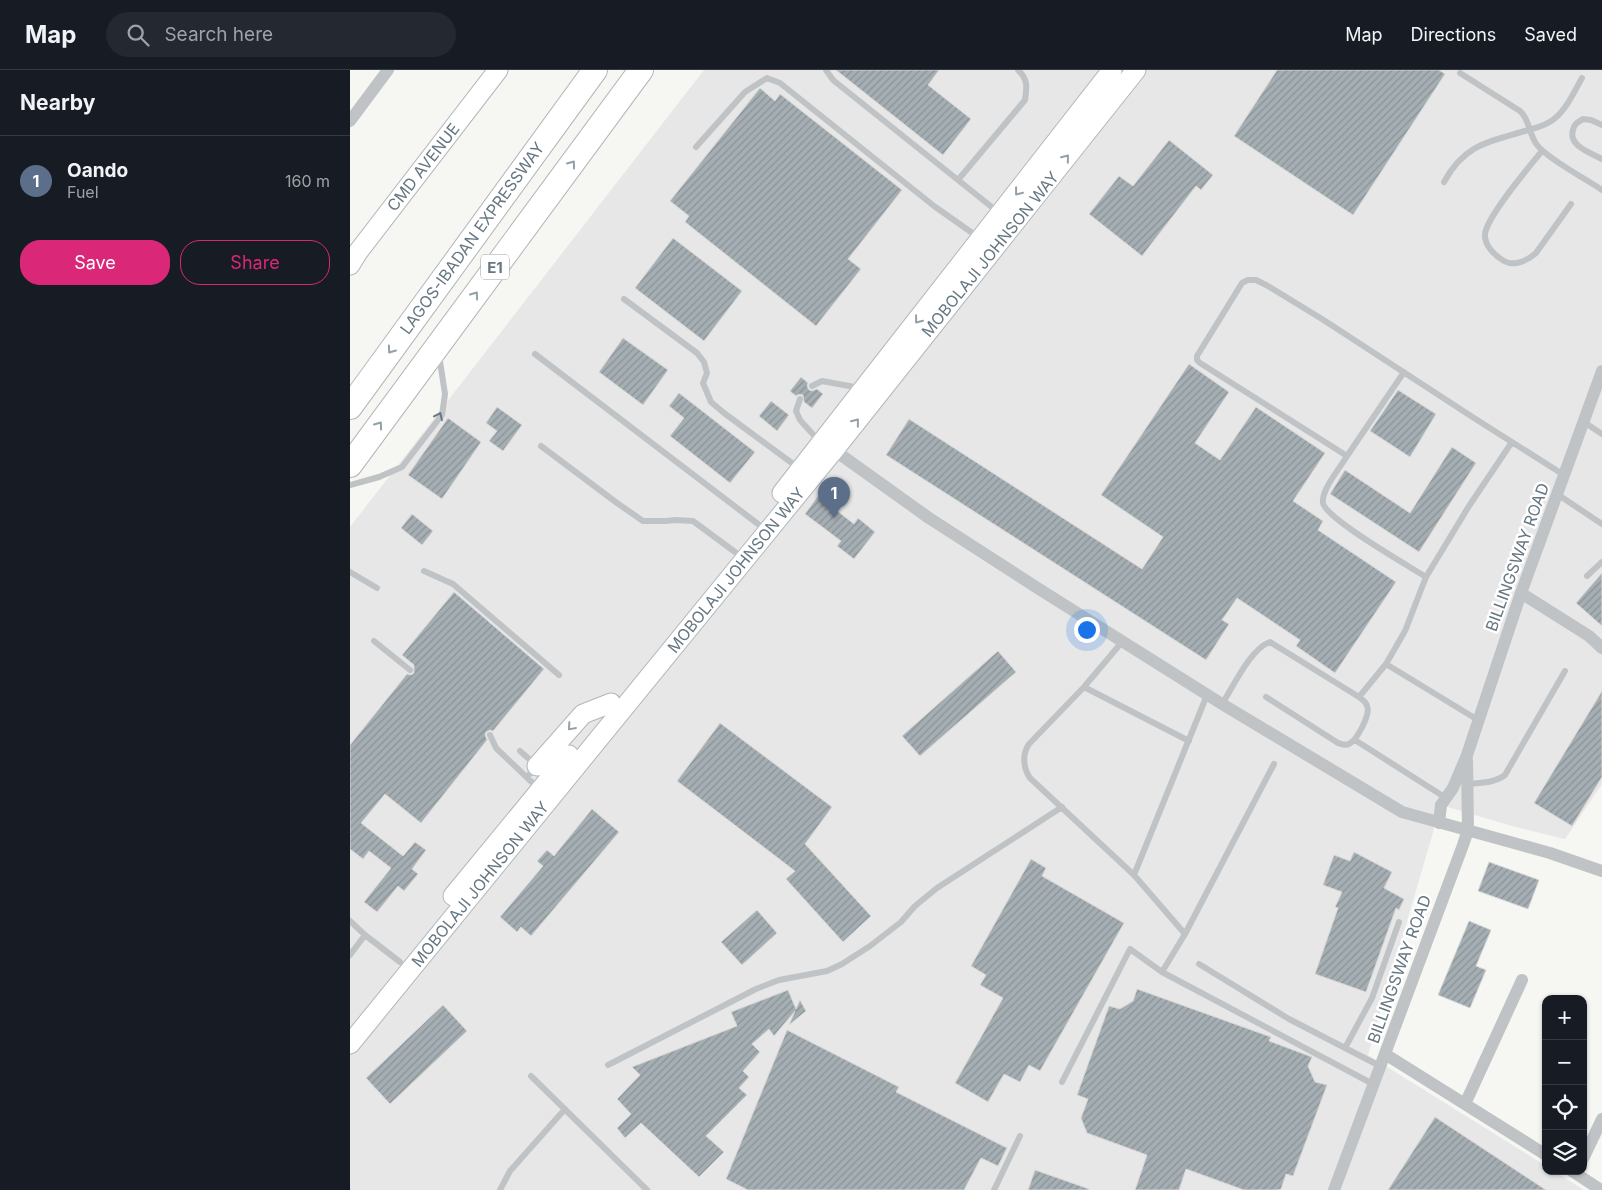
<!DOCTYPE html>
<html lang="en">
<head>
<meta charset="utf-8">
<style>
  body { margin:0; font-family:Inter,sans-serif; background:#242831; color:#f1f3f6 }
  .controls { position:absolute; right:15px; bottom:15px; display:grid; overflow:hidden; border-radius:10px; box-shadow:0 1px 4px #0004 }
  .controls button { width:45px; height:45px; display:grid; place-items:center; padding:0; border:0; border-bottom:1px solid #363941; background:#171b24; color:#f1f3f6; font:25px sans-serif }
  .you { position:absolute; left:736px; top:559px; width:18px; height:18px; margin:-12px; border:4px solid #fff; border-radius:50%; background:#1a73e8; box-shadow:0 0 0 8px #1a73e833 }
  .badge { display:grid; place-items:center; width:32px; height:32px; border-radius:50%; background:#db2777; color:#fff; font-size:16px; font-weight:700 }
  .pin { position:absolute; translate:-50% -41px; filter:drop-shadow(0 1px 2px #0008) }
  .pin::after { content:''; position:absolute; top:26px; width:18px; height:15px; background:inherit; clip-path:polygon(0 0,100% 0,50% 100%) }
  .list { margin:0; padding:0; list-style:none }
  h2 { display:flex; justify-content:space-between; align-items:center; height:65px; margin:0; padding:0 20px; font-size:21px }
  h2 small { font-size:16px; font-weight:400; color:#9ea1a6 }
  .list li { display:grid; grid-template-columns:32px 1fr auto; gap:15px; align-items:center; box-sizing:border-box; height:90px; padding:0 20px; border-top:1px solid #363941 }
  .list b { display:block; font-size:19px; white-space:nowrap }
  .list p { margin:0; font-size:16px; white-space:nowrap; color:#9ea1a6 }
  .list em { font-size:16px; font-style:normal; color:#9ea1a6 }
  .actions { display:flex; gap:10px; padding:15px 20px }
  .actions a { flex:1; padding:11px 0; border:1px solid #db2777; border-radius:20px; text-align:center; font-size:18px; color:#db2777 }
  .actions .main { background:#db2777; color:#fff }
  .icon { flex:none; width:28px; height:28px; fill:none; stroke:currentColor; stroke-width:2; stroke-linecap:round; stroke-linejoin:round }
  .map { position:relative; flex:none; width:1252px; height:1120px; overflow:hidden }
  header { display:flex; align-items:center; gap:30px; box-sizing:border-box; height:70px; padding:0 25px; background:#171b24; border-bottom:1px solid #363941 }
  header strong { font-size:24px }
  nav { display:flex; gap:28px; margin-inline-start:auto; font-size:18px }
  .search { width:350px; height:45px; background:#242831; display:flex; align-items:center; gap:12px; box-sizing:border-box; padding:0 18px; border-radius:28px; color:#9ea1a6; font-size:19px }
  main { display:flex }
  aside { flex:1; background:#171b24 }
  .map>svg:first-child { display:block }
  .built { fill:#e6e7e6 }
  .building { fill:url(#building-hatch); stroke:#d7d7d5 }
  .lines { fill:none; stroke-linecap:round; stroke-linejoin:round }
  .secondary-casing { stroke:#b1b7bb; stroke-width:21 }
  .highway-casing { stroke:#b2b6b9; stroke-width:26 }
  .lane { stroke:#bfc3c6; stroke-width:6 }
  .street { stroke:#bfc3c6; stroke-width:12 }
  .secondary { stroke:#fff; stroke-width:19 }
  .highway { stroke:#fff; stroke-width:24 }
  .oneway { stroke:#94a0a8 }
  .oneway2 { stroke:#667782 }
  .labels { text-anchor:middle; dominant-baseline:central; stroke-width:5; stroke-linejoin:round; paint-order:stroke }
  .shield { fill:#fff; stroke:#94a0a8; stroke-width:1 }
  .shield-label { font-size:15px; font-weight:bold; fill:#667782 }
  .street-label { font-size:16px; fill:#667782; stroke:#fff }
</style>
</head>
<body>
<header>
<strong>Map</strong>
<div class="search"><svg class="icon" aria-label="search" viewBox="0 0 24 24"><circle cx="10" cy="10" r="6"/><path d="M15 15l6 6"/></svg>Search here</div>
<nav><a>Map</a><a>Directions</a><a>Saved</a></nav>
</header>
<main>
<aside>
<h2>Nearby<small></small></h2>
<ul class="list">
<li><span class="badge" style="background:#5c6f8a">1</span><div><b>Oando</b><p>Fuel</p></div><em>160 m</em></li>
</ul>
<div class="actions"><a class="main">Save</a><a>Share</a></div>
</aside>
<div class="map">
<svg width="1252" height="1120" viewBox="0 0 1252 1120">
  <defs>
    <pattern id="building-hatch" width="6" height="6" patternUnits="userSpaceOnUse" patternTransform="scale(1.25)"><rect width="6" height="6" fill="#a5aeb3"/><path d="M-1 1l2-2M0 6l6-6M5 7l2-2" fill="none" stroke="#8a9297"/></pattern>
  </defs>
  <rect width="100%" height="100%" fill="#f6f6f2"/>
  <path class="built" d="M354 0H1252V714L1215 769 1162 756 1091 735 1018 985 1196 1096V1101H1204L1234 1120H0V457Z"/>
  <path class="building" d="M486 0H589L578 15 621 49 593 85Z
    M927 0H1089L1095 4 1003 145 884 66Z
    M410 18 425 31 430 24 552 120 498 189 511 199 466 256 335 152 339 146 320 131Z
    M819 70 863 105 851 120 846 116 792 186 739 144 769 106 783 116Z
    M323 168 392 221 354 271 285 218Z
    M273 268 318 300 293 335 249 302Z
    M839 294 879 322 845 373 870 390 906 337 975 383 943 431 973 451 968 460 1046 512 985 603 946 576 950 570 887 528 872 550 879 554 856 590 536 385 559 349 792 499 813 467 751 425Z
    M451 307 458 313 457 316 459 320 462 321 467 319 473 324 462 338 454 332 453 325 449 324 446 326 440 321Z
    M1048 320 1086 344 1060 387 1020 361Z
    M329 323 405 382 380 413 320 366 334 348 319 336Z
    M421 331 439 345 427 361 409 346Z
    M147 337 172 355 153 381 139 371 147 361 136 353Z
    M98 348 131 372 92 429 58 405Z
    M1102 377 1126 393 1069 482 980 424 995 400 1060 443Z
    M468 426 504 454 508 448 525 462 504 489 487 476 491 471 455 444Z
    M62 444 83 461 72 475 51 458Z
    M1252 503V556L1226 533Z
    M104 522 194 599 143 661 140 660 136 662 135 665 137 670 71 753 35 724 11 753 53 786 65 772 76 780 62 799 68 804 54 821 48 816 27 842 14 832 41 798 19 781 13 789 0 779V675L57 604 61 605 64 603V595L52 585Z
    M648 581 666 602 570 686 552 666Z
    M1252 621V707L1222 756 1184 733Z
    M370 653 482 737 455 774 521 846 493 872 436 809 445 801 327 711Z
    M242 739 269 762 181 866 171 857 167 862 150 847 193 796 187 791 197 780 204 786Z
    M1004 782 1042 802 1034 818 1054 829 1049 840 1046 838 1016 922 965 904 988 838 985 837 992 822 973 815 984 785 1000 791Z
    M681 789 696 798 692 806 774 853 690 1001 679 995 670 1012 654 1004 638 1032 605 1013 653 928 630 915 636 905 621 896Z
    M1139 792 1189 810 1178 839 1128 821Z
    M407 840 427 863 392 895 371 872Z
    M1119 851 1141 860 1126 896 1136 900 1120 938 1088 925Z
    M787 919 921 967 919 971 962 987 958 996 965 1012 977 1015 943 1106 936 1104 931 1119 927 1120H894L836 1099 829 1120H785L797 1085 737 1063 731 1048 738 1029 727 1025 759 936 770 939 783 931Z
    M438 920 446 939 450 930 456 941 439 955 445 941 424 966 419 959 402 974 410 982 393 1001 399 1007 389 1018 397 1025 356 1066 374 1082 349 1107 291 1053 275 1068 267 1058 281 1044 267 1029 290 1005 282 997 387 956 381 942Z
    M93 935 117 961 40 1034 16 1008Z
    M437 960 549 1017 546 1022 657 1078 648 1096 631 1088 614 1120H398L376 1109Z
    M1085 1047 1196 1120H1038Z
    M685 1100 739 1119 738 1120H678Z"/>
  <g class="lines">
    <g class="secondary-casing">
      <path id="secondary" d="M0 195 8 182 148 0
        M432 423 762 0
        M187 696 233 644 261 633
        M103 826 219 685
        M0 974 484 380 786 0"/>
    </g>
    <g class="highway-casing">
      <path id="highway" d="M0 337 245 0
        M0 395 291 0"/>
    </g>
    <path class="lane" d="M476 0 483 10 648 142
      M1110 3 1170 41C1180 50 1179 65 1187 75 1198 89 1236 109 1252 120
      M1252 55 1241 50 1233 49C1228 52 1224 54 1223 60 1218 76 1241 83 1252 89
      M346 77 395 22 417 8 430 13 584 136 628 167
      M1192 81C1179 97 1137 146 1135 164 1134 175 1145 186 1154 191 1165 197 1178 190 1186 183L1221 134
      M608 110 675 30C677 17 678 9 668 0
      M1094 112C1114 75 1137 72 1175 61 1185 58 1196 56 1204 49 1216 40 1224 22 1232 8
      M274 229 347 283 354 292 357 303 353 313 361 332 374 343 450 399
      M185 284 408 454
      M462 316 472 311 510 318
      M450 329 446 341 450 350 469 371
      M1234 352 1252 364
      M191 376 267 433 293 451H315L326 450 343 451 385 482
      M997 386 1054 302
      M0 415 29 407 52 397 92 345 95 324 89 285
      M1207 424 1252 454
      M74 501 103 514 209 605
      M0 502 27 518
      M1237 506 1252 492
      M1076 507C1059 496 976 449 973 433 971 420 990 398 997 386L850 293 847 290V286L892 213 898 210H906L918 216 972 249 1124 348 1214 405
      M24 571 60 600
      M772 572 734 617 679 674C672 684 673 698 680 708L784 805 857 625
      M1036 594 1128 650
      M734 617 839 671
      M1009 627 1036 594 1055 561 1076 507 1119 436 1162 372
      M872 634C883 617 901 578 920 572L1009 627C1012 629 1016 632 1017 636 1021 644 1007 670 999 674 995 676 992 674 988 673L916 627
      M140 665 146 678 189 719
      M1005 670 1096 728
      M170 681 187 696 177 707
      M1117 714C1131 713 1144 713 1155 705L1215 601
      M784 805 835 864 812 902 1023 1014
      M0 851 15 865
      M835 864 924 694
      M0 885 15 865 50 892
      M849 894 939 949 1030 996
      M995 978 1022 928 1049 852
      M258 995 406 919 429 910 477 901 492 894 520 876 551 852 565 836 587 818 712 737
      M181 1006 297 1120
      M712 1012 780 879 812 902
      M150 1120 160 1101 215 1039
      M644 1120 670 1066"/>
    <path class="street" d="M0 51 38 0
      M484 380 579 448 689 519 872 634 1052 742 1200 783 1252 801
      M1171 523 1239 566 1252 578
      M1089 753 1091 735 1103 718 1117 685 1171 523 1252 301
      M1035 984 1196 1085
      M1115 1034 1172 910
      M1233 1089 1252 1049
      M1222 1101 1251 1120
      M984 1120 1113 775 1118 760 1117 690"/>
    <use href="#secondary" class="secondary"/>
    <use href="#highway" class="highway"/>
  </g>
  <defs><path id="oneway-chevron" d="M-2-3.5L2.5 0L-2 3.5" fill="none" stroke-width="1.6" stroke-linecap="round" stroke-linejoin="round" transform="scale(1.25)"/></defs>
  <g class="oneway">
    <use href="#oneway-chevron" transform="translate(716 88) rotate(-51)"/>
    <use href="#oneway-chevron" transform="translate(222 94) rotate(-54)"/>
    <use href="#oneway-chevron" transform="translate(668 122) rotate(128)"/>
    <use href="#oneway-chevron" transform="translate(125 225) rotate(-54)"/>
    <use href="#oneway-chevron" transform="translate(568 250) rotate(128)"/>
    <use href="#oneway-chevron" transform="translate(41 280) rotate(126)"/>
    <use href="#oneway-chevron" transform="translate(506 352) rotate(-51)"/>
    <use href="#oneway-chevron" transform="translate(29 355) rotate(-54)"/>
    <use href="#oneway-chevron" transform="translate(221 657) rotate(131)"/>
  </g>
  <use class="oneway2" href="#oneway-chevron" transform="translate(89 346) rotate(-65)"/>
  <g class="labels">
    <rect class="shield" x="131" y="184.5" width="28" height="25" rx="4"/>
    <g class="shield-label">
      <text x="145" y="197">E1</text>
    </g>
    <g class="street-label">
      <text transform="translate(73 97) rotate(-52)">CMD AVENUE</text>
      <text transform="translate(122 168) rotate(-54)">LAGOS-IBADAN EXPRESSWAY</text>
      <text transform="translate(640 184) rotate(-51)">MOBOLAJI JOHNSON WAY</text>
      <text transform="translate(1167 487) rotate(-70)">BILLINGSWAY ROAD</text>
      <text transform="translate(386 500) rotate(-51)">MOBOLAJI JOHNSON WAY</text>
      <text transform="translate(130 814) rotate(-51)">MOBOLAJI JOHNSON WAY</text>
      <text transform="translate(1049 899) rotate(-70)">BILLINGSWAY ROAD</text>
    </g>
  </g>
</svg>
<div class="controls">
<button>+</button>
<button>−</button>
<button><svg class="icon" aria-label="locate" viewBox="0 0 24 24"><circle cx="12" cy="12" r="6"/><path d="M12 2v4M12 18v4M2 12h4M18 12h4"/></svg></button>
<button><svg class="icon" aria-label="layers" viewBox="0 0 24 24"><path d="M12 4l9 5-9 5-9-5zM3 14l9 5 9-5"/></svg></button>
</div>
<div class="you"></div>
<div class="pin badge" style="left:484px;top:448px;background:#5c6f8a">1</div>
</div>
</main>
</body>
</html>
